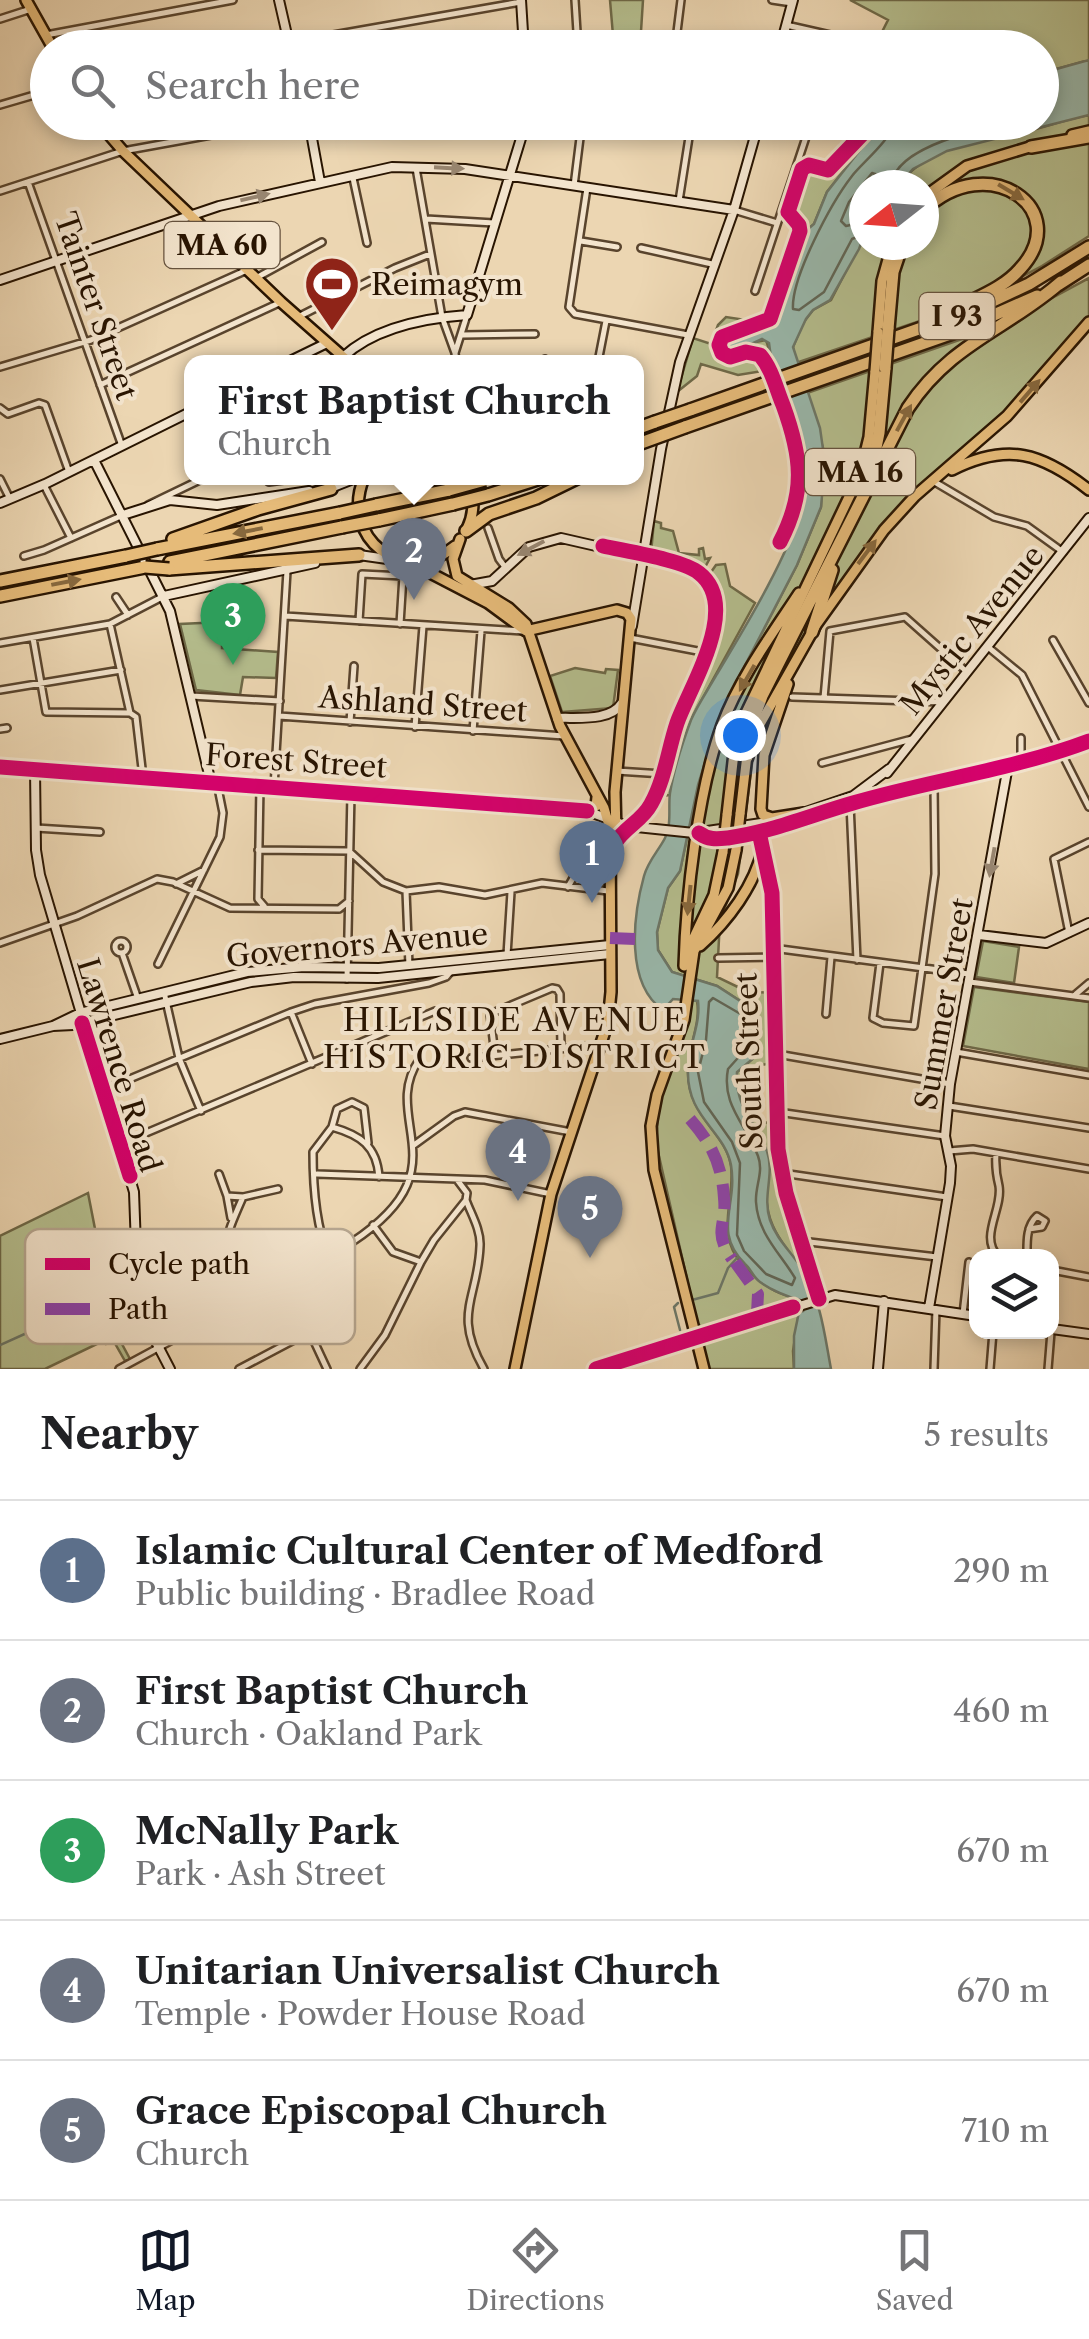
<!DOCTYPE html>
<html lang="en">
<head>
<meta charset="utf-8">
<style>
  body { margin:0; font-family:"Libre Caslon Text",serif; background:#f2f2f2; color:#202124 }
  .controls { position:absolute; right:30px; bottom:30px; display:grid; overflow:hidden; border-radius:20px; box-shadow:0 5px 15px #0003 }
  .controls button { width:90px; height:90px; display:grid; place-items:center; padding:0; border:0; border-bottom:2px solid #e0e0e0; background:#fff; color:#202124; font:50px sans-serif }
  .compass { position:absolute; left:849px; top:170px; width:90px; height:90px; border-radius:50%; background:#fff; box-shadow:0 5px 15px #0003; rotate:253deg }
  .you { position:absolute; left:740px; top:735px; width:35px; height:35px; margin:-25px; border:8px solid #fff; border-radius:50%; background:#1a73e8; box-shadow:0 0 0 15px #1a73e833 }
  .badge { display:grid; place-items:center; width:65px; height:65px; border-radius:50%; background:#111827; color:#fff; font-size:32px; font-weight:700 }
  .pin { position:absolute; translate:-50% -82px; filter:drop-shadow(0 2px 5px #0008) }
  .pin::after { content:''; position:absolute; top:52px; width:35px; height:30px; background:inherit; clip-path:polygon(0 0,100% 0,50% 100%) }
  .popup { position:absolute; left:184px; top:355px; width:460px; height:130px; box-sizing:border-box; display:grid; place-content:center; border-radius:20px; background:#fff; filter:drop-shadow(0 2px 8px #0005); font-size:32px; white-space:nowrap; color:#757577 }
  .popup b { font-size:38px; color:#202124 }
  .popup::after { content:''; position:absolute; left:50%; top:100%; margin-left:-20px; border:20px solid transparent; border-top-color:#fff }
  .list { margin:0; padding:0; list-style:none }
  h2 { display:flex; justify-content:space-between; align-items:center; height:130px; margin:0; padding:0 40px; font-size:42px }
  h2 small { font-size:32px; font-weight:400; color:#757577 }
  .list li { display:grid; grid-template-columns:65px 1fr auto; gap:30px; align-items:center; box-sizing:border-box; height:140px; padding:0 40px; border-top:2px solid #e0e0e0 }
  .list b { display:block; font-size:38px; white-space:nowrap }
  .list p { margin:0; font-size:32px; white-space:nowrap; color:#757577 }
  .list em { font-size:32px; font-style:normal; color:#757577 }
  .icon { flex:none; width:55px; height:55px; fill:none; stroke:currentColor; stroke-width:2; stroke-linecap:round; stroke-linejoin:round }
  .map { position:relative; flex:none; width:1089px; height:1369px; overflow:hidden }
  .search { position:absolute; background:#fff; box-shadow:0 5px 15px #0003; left:30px; right:30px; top:30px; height:110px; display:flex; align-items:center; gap:25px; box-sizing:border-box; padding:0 35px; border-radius:55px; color:#757577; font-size:38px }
  .sheet { height:830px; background:#fff }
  nav { display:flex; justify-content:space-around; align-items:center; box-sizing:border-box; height:140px; border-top:2px solid #e0e0e0; background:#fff; font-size:28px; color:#757577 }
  nav a { display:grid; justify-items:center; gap:5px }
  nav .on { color:#111827 }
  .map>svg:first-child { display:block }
  .green { fill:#b5be8e; stroke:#6e6948; stroke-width:2.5 }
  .water { fill:#99b9ad; stroke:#6c7768; stroke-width:2.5 }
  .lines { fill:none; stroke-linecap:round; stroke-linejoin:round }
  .shore { stroke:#606657; stroke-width:2.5 }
  .stream { stroke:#6c7768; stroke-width:2.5 }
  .street-casing { stroke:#59442d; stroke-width:10 }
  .secondary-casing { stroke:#281401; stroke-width:12 }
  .primary-casing { stroke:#281401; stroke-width:14 }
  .highway-casing { stroke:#281401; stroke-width:16 }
  .street { stroke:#f3e4cd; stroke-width:5 }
  .secondary { stroke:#f3e4cd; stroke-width:8 }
  .primary { stroke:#e6bb79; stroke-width:9 }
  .highway { stroke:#e6bb79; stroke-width:11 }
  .primary-bridge-casing { stroke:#281401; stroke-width:14; stroke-linecap:butt }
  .highway-bridge-casing { stroke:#281401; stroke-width:16; stroke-linecap:butt }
  .primary-bridge { stroke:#e6bb79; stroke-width:9 }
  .highway-bridge { stroke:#e6bb79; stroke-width:11 }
  .quiet { stroke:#8e44ad; stroke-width:12; stroke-dasharray:25 12; stroke-linecap:butt }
  .cycleway-casing { stroke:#f3e4cd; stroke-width:21 }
  .cycleway { stroke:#d6006c; stroke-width:15 }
  .oneway { fill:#988671 }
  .oneway2 { fill:#87683d }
  .labels { text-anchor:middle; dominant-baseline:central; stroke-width:8; stroke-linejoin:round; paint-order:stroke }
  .shield { fill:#f3e4cd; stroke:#65523e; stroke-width:2.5 }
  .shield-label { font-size:28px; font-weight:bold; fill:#281401 }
  .poi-label { font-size:30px; fill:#281401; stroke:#f3e4cd; text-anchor:start }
  .street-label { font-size:30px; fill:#281401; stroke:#f3e4cd }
  .neighbourhood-label { font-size:32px; letter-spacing:2.5px; fill:#281401; stroke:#f3e4cd }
  .key { fill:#f3e4cd; stroke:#b6a690; stroke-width:2.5 }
  .key-label { font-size:28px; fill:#281401 }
</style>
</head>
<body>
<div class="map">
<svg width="1089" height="1369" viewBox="0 0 1089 1369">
  <rect width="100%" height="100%" fill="#ecd6b2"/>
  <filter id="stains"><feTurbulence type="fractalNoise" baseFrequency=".002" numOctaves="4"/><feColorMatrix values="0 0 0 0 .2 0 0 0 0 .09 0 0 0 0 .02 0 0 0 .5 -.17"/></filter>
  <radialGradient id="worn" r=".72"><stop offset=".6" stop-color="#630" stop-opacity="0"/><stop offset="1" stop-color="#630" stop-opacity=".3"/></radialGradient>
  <path class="green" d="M610 0H643L640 47H614Z
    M850 0H1089V60L1042 73V48L899 47 883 42 882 32 888 20Z
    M1089 115V236L1042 266 970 304 796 363 793 347 803 323 813 310 831 300 864 236V245H924V185H899C927 145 984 141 1028 131 1048 126 1068 119 1089 115Z
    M862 123H888L864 145 827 192 814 224 808 229 791 264 790 279 777 319 734 339 732 352 750 343 766 340 775 369 738 375 701 364 697 376 677 392 693 338 711 344 718 325 726 317 766 323 770 301 798 223 785 218 802 160 823 167 845 146Z
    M1089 278V316L1002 417 891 515 819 614 754 748 738 874 720 920 717 977 746 991 770 993 771 1063 744 1069 743 1096 760 1122 771 1123 777 1188 807 1278C792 1253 770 1234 767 1204 764 1185 774 1169 766 1150 754 1118 735 1109 737 1072L756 1056 754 1010 717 986 672 972 658 950 657 932 668 888 680 871 698 785 716 727 728 698 797 565 821 507 823 448 807 393 1002 325Z
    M654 521 661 523V528L673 531 679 553 699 555V549L703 548 705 559 710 558 704 569 651 553Z
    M725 564 730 586 755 603 693 716 670 795 659 796 681 722 710 655 718 604 709 575 716 565Z
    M222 622V648L278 652 276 678 243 677 240 695 196 690 180 624Z
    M575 668 605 673 606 669 618 670 613 708 562 712 550 676Z
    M983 941 1019 947 1014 983 976 977Z
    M974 987 1089 1002V1069L963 1046Z
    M692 1000 697 1001C701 1025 688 1046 688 1069 686 1116 726 1132 731 1166 735 1197 718 1228 736 1256 745 1270 760 1282 775 1291 783 1295 789 1295 795 1300L702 1328 697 1323 656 1143 659 1104 684 1034Z
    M88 1193 115 1331 130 1359 125 1361 113 1340 106 1344 103 1341 45 1369H0V1236Z
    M799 1312 793 1351 794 1369H708L702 1346 708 1339Z"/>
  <path class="water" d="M1089 60V115L947 151 913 169 899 185H864V236L859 249 830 300 813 310 806 319 793 347 820 428 825 463 821 507 797 565 728 698 716 727 698 785 680 871 668 888 657 932 658 950 672 972 717 986 754 1010 756 1056 737 1072C735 1109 755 1119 767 1151 775 1174 762 1196 770 1220 777 1241 793 1253 804 1272 822 1306 824 1332 831 1369H794V1336L799 1312 803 1311 800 1300C788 1297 771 1290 760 1282 753 1277 751 1269 745 1264 712 1231 738 1206 731 1165 724 1129 686 1118 688 1069 688 1046 701 1025 698 1001L673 999 663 1010C625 984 633 916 644 876 648 861 659 850 665 838 672 824 668 807 670 793 674 768 682 744 691 720 698 704 708 690 717 674 744 629 790 554 802 505 816 446 775 400 769 343L762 339 732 353 727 344 777 319 790 279 791 264 808 229 814 224 827 192 864 145 888 123 1042 122V73Z"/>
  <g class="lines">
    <path class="shore" d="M891 185C896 145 984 128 1016 122
      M864 222 846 226 841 221 849 202 872 173 878 175 879 185
      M864 234 852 239 824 292 799 310 793 309C791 278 831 203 852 176 863 162 892 139 894 122
      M713 998 744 1016 745 1050 728 1069C721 1105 746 1124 758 1156 764 1172 755 1186 756 1202 758 1234 780 1253 795 1278L792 1285 766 1274 744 1251 737 1235 740 1163 732 1142 704 1102 698 1072 706 1040 709 1002Z"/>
    <path class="stream" d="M692 1300 718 1293 728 1268 737 1258
      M678 1303 674 1307 680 1330
      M0 1345 29 1332 61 1341 90 1337 113 1339"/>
    <g class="street-casing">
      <path id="street" d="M575 0 578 48
        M772 0 792 3
        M0 19 31 9
        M786 25 839 37 835 48
        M46 35 233 0
        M259 48 521 2
        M675 48 681 0
        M0 105 48 91
        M627 122 690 131 679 201
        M416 168 442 317 455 353
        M353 178 367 243
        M28 182 122 446
        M574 186 582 122
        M587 188 569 307 575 314 688 335
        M0 191 123 151 283 122
        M734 210 777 223
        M426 219 494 223
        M581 241 617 247
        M641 248 712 264
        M256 278 322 242
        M755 291 811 122
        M300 316 395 268 430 254
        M462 335 535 334
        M456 362 455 353 467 315
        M544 362 545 359
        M598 362 606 321
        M0 367 91 340 247 270
        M100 385 279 303
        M0 408 8 414 39 403 45 405 69 472
        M264 478 269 482 298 478
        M0 479 10 499
        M933 481 994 517 1027 526 1063 552
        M44 485 71 538
        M148 505 204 478
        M488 528 499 559 505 567
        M24 556 44 550 123 515
        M116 597 128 615
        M285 616 522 631
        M359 621 362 574 403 576 400 624
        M110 624 130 713 136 717 143 777
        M33 638 46 712 130 713
        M630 638 708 653
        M1053 640 1089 703
        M0 643 110 624 164 596
        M988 647 1022 675 1089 807
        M0 690 121 670
        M191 696 280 701
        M792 697 943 702
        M824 698 830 631 905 617 967 672
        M279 716 564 736
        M350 722 354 666
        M415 727 423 626
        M0 729 7 728
        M473 731 481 631
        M1021 762V738
        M822 763 912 739
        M617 771 663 774
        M260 786 258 899 264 906
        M274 787 287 571
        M850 804 857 960
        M36 828 100 832
        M258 850 349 851 383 882 406 891 439 887 485 895 542 883 608 891
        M176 884 204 870
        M568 887 577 871 608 874
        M406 891 409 966
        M1069 933 1054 859 1089 842
        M115 947a6 6 0 1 1 12 0a6 6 0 1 1-12 0Z
        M0 943 77 916 157 879 173 882 230 908 339 909 349 901
        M773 948 969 974
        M122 953 138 999
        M507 955 511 892
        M718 958 773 957
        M880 963 873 1018 883 1023 914 1026 935 874 934 785
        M158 964 220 837 223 813 217 783
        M347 979 351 793
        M970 982 1089 998
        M164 992 179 1058 201 1111
        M1076 994 1089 983
        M291 1012 312 1064
        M826 1014 831 957
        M956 1052 1089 1075
        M777 1054 950 1084
        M495 1055 490 1014 552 988 557 989 560 994 561 1048
        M471 1058 598 1045
        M103 1090 291 1012 315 1004 429 983 446 977 452 970
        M949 1106 1089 1128
        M778 1112 945 1136
        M332 1127C360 1135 377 1146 379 1177
        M120 1144 435 1011
        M414 1145 454 1116 465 1112 571 1132
        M949 1151 973 1149 1089 1169
        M996 1154C995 1167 996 1174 999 1186 1003 1209 979 1237 998 1256
        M782 1173 947 1197
        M219 1174 227 1196 243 1197
        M317 1174 485 1180 551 1194
        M458 1181 467 1193 466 1200C471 1214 481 1230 480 1246 478 1299 452 1313 484 1369
        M227 1196 231 1218
        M373 1225 393 1252 421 1262 434 1240 466 1200
        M801 1241 937 1257
        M328 1255C315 1223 313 1185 313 1152L332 1127 337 1109 352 1102 364 1108 368 1143
        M1027 1256C1027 1242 1026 1226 1037 1216L1045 1221 1042 1227 1029 1229
        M1052 1270 1089 1277
        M285 1279 327 1369
        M240 1303C217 1256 223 1242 243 1197L278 1189
        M963 1314 969 1262
        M119 1369C160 1347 200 1325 240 1302 290 1275 384 1239 407 1185 426 1141 390 1102 419 1060
        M239 1369 309 1332
        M360 1369 385 1335 421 1262
        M934 1369 936 1309
        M990 1369 993 1332
        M1048 1369 1051 1332"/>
    </g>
    <g class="secondary-casing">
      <path id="secondary" d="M279 0 290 48
        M521 0 524 48
        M780 48 793 0
        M309 122 320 182
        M0 280 219 206 392 167 465 169 734 210
        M343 357C374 328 426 318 467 315L526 122
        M288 362 327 343
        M94 460 170 611 211 783
        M328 489 356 478
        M0 503 45 484 192 411
        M123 515 170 500 217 505 309 491
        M359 555 394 560
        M470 585 492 581 529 547 561 538 692 568 709 583 716 605 705 662 677 722 654 799 641 821 615 843
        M164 596 315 563
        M632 626 661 449 680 362 734 210 759 122
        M557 718C577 717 610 722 622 703
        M0 767 562 809 587 811 627 826 694 833 782 820
        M35 770 36 850 40 875 134 1192 138 1301 142 1315 170 1369
        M887 773 1089 518
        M863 801 1007 766 1089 741
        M800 814 853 796 889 769
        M759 832 772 893 778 1149 786 1193 819 1299
        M700 835C731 851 843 811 871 791
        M979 935 1046 943 1089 923
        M53 1026 80 1013 247 972 304 967 379 968 610 945
        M0 1039 53 1026 73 1025 251 982 294 977 378 978 610 954
        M929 1308 950 1183 951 1166 945 1136 950 1084 1008 766
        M1052 1329 1089 1334
        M596 1369 835 1295 976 1316
        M878 1369 884 1301"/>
    </g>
    <g class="primary-casing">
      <path id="primary" d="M26 0 53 48
        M98 122 123 151 281 302 349 362
        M1072 135 1089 131
        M924 197 967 166 1033 146
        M878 332 882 281 892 245
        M952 470C1008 442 1042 453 1089 490
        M364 478C339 537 404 589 455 546
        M466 478C475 495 475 512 467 529
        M460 539 453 559 457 576 509 608 526 624 560 726 604 808 610 829 611 992 608 1022 551 1194 515 1369
        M413 564 488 603 526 631
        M526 631 617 610 627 613 631 619 615 792 616 834
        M788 684 764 755 761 809 763 815 772 818 804 813
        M751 740 816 625 884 530 915 496 1007 416 1089 322
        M587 811 596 806 597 797
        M740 814 747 755
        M727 815 734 753 744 717 860 474 869 437 875 371
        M700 946C728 921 755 885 763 848
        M688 950 714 895 723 852
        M684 966C686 896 698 791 722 725 739 679 772 634 799 593
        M704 1369 654 1170 651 1126 657 1095 684 1020 694 951 728 888 736 850"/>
    </g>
    <g class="highway-casing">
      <path id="highway" d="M1031 147 1089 137
        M924 210C988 148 1075 210 1020 269 1001 291 971 299 947 314
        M1058 285 1089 265
        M888 329 893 272 902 245
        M690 410 978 308 1029 284 1089 247
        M685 427 953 333 1037 296
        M636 429 655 422
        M872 467 879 433 885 368
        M488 495 541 478
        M376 505 449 490
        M379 520 453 504
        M466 531 489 514 536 498 577 478
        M173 539 258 509 331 489
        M157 549 340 513
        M170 562 342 527
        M169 569 359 555
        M0 581 126 556
        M0 596 145 567
        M812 632 832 570
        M747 757 751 726 762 696 908 408C951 343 1006 330 1061 282"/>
    </g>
    <use href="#street" class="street"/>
    <use href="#secondary" class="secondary"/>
    <use href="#primary" class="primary"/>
    <use href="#highway" class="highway"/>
    <g class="primary-bridge-casing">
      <path id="primary-bridge" d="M875 371 878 332
        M736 850 740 814
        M723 852 727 815"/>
    </g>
    <g class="highway-bridge-casing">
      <path id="highway-bridge" d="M885 368 888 329
        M655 422 690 410
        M641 443 685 427
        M449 490 485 480
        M453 504 488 495
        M340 513 376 505
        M342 527 379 520
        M126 556 157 549
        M145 567 169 569"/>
    </g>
    <use href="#primary-bridge" class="primary-bridge"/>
    <use href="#highway-bridge" class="highway-bridge"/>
    <path class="quiet" d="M610 938 635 939
      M690 1119C712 1144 722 1165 724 1198 727 1226 712 1231 732 1259
      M735 1262 758 1294 757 1313"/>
    <g class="cycleway-casing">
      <path id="cycleway" d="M780 542C806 492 802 457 783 405 776 388 772 369 760 355L746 352 730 357 722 353 719 345 722 337 770 319 800 231 799 225 788 212 802 169 809 165 828 170 874 122
        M603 546C624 551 684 560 699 573 742 606 690 686 677 723 668 750 665 779 651 804 642 821 625 827 615 843
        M0 767 587 811
        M759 832 772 893 778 1149 786 1193 819 1299
        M699 833C708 840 717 839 728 838 771 832 811 815 853 803 931 780 1012 770 1089 741
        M82 1023 130 1176
        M596 1369 793 1307"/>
    </g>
    <use href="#cycleway" class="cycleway"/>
  </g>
  <defs><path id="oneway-solid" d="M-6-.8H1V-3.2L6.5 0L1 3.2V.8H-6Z" transform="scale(2.5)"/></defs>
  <g class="oneway">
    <use href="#oneway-solid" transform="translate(449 168) rotate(3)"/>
    <use href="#oneway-solid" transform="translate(255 197) rotate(-13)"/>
    <use href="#oneway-solid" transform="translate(531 548) rotate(152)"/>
    <use href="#oneway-solid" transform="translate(992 862) rotate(100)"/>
  </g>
  <g class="oneway2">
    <use href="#oneway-solid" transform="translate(1011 192) rotate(31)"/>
    <use href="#oneway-solid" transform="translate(1030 391) rotate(-49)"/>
    <use href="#oneway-solid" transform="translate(904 418) rotate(-61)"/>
    <use href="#oneway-solid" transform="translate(248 531) rotate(169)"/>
    <use href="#oneway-solid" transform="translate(867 552) rotate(-53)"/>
    <use href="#oneway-solid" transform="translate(66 582) rotate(-11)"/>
    <use href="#oneway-solid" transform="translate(747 678) rotate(120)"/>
    <use href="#oneway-solid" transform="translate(689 900) rotate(96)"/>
  </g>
  <defs>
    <g id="stadium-pin" transform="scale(2.875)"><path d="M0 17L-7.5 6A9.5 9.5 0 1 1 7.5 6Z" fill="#8f2418" stroke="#f3e4cd"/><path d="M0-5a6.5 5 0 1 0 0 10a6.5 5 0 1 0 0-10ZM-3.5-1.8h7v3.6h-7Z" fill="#fff"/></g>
  </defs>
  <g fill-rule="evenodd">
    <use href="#stadium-pin" x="332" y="284"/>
  </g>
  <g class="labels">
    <g class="shield">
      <rect x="164.5" y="222" width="115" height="46" rx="8"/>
      <rect x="919.5" y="293" width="75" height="46" rx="8"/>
      <rect x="805" y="449" width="110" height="46" rx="8"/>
    </g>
    <g class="shield-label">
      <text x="222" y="245">MA 60</text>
      <text x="957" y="316">I 93</text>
      <text x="860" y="472">MA 16</text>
    </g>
    <g class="poi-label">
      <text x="371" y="284">Reimagym</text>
    </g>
    <g class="street-label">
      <text transform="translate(96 306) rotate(71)">Tainter Street</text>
      <text transform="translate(972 630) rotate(-51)">Mystic Avenue</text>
      <text transform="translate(423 704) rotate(4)">Ashland Street</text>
      <text transform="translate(296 761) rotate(4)">Forest Street</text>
      <text transform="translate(357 945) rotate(-5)">Governors Avenue</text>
      <text transform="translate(944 1004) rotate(-80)">Summer Street</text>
      <text transform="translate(749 1061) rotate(-92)">South Street</text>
      <text transform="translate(119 1065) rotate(73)">Lawrence Road</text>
    </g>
    <g class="neighbourhood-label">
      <text x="515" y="1019">HILLSIDE AVENUE<tspan x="515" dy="37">HISTORIC DISTRICT</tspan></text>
    </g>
  </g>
  <rect x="25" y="1229" width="330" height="115" rx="15" class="key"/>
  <rect x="45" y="1258" width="45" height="12" fill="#d6006c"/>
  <rect x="45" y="1303" width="45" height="12" fill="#8e44ad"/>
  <g class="key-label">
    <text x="108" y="1274">Cycle path</text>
    <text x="108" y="1319">Path</text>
  </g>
  <rect width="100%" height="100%" filter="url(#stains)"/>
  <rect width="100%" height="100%" fill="url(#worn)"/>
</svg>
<div class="controls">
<button><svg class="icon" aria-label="layers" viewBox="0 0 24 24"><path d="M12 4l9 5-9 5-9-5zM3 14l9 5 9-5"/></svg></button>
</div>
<svg class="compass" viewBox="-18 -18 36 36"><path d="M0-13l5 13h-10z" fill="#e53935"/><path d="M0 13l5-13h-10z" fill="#757577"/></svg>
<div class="you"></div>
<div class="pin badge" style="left:592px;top:903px;background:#5c6f8a">1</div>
<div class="pin badge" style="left:414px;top:600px;background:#6b7280">2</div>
<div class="popup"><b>First Baptist Church</b>Church</div>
<div class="pin badge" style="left:233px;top:665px;background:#2e9e5b">3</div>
<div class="pin badge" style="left:518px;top:1201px;background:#6b7280">4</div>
<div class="pin badge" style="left:590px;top:1258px;background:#6b7280">5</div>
<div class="search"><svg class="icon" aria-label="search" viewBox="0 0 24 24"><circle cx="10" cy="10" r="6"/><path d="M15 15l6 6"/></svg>Search here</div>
</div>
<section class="sheet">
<h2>Nearby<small>5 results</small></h2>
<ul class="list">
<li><span class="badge" style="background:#5c6f8a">1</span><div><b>Islamic Cultural Center of Medford</b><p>Public building · Bradlee Road</p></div><em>290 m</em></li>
<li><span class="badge" style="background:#6b7280">2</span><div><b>First Baptist Church</b><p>Church · Oakland Park</p></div><em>460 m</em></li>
<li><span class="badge" style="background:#2e9e5b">3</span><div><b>McNally Park</b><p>Park · Ash Street</p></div><em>670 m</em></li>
<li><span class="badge" style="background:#6b7280">4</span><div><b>Unitarian Universalist Church</b><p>Temple · Powder House Road</p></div><em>670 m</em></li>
<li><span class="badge" style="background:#6b7280">5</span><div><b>Grace Episcopal Church</b><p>Church</p></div><em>710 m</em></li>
</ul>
</section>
<nav>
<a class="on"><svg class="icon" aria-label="map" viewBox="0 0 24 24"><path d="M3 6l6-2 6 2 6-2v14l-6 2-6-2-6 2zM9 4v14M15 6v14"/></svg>Map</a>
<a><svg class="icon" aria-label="directions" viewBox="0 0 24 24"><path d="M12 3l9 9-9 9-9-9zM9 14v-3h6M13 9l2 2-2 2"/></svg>Directions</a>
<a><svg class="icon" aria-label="saved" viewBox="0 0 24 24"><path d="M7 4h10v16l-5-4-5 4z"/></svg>Saved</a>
</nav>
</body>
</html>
